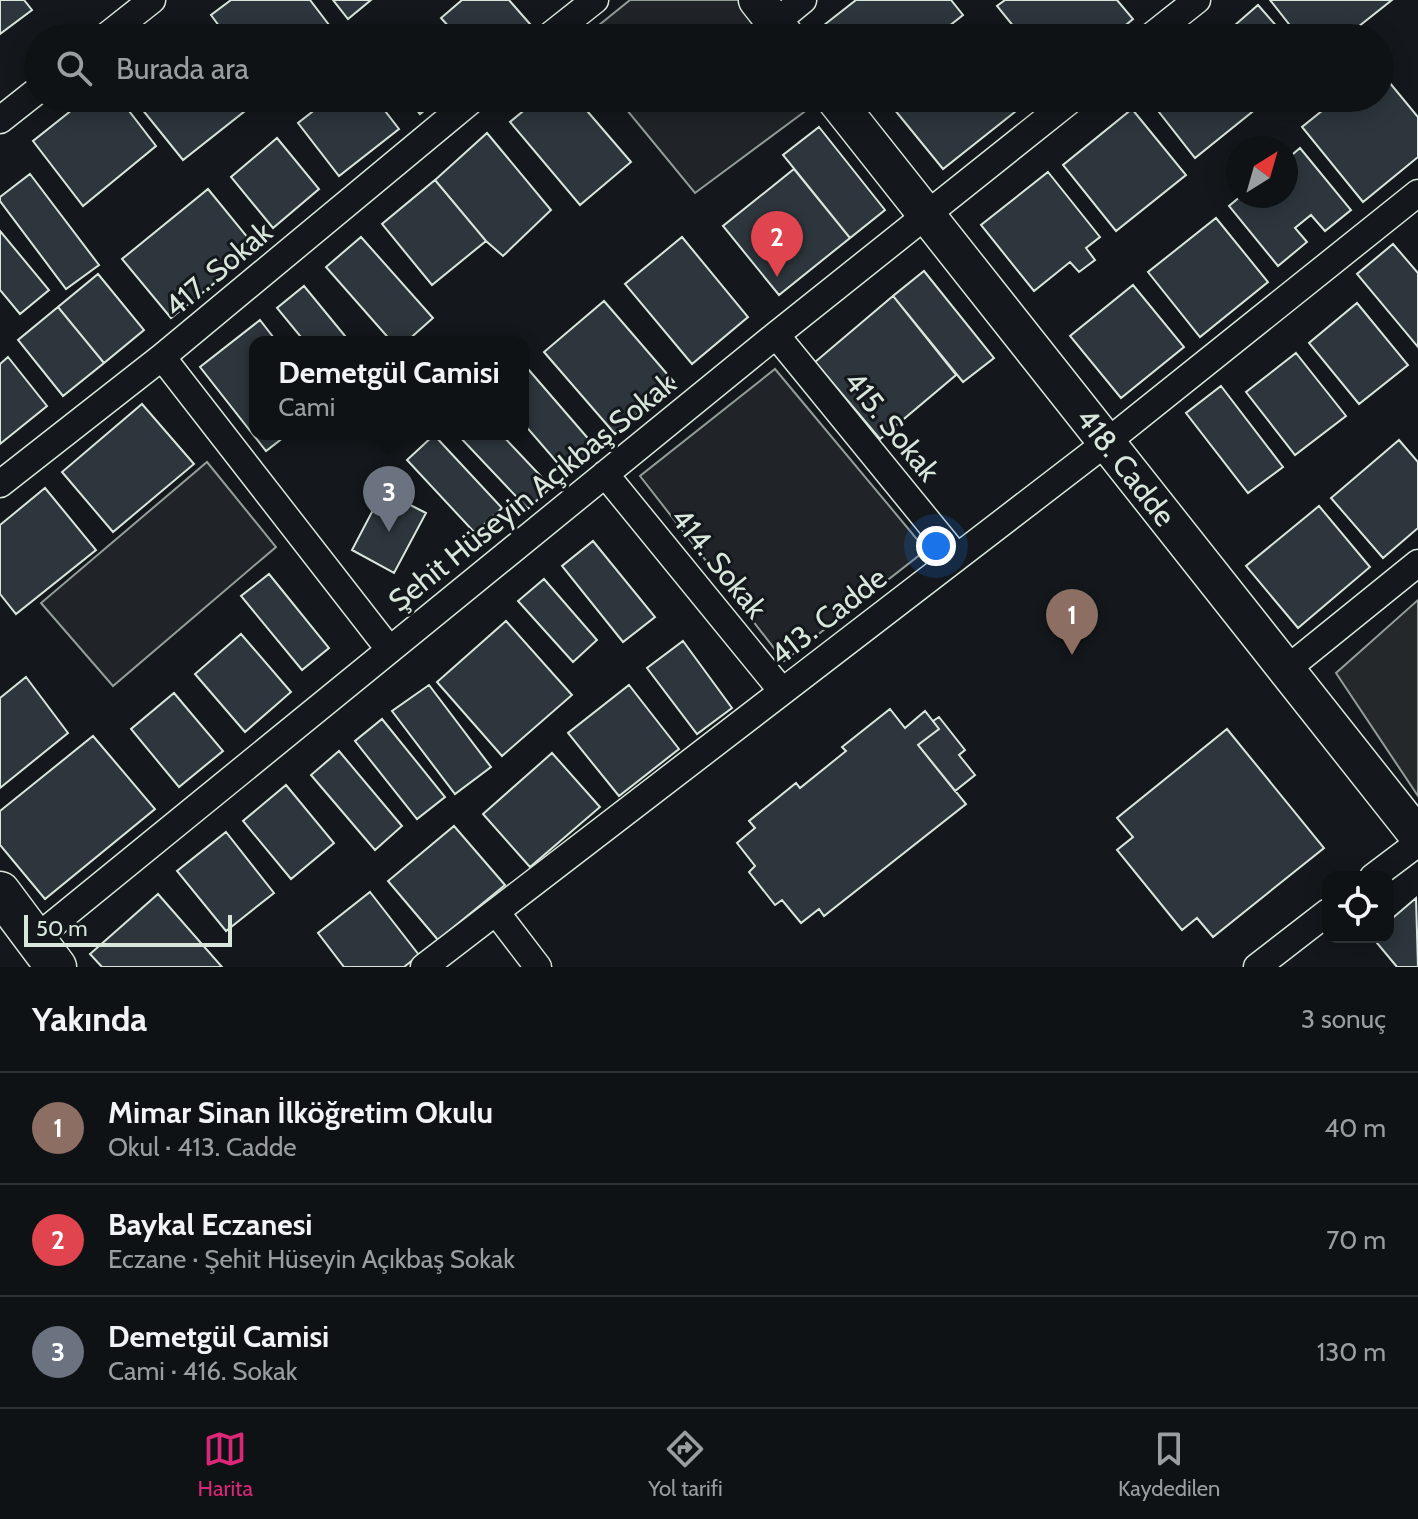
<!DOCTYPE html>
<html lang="tr">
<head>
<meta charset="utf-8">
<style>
  body { margin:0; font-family:Cabin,sans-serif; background:#1d2022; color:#f1f3f6 }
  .controls { position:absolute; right:24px; bottom:24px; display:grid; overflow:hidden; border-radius:16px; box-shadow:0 4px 20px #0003 }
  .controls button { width:72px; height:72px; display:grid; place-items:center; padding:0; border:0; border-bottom:2px solid #2f3234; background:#0f1215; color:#f1f3f6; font:40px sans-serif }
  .compass { position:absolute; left:1226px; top:136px; width:72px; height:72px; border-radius:50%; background:#0f1215; box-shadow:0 4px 20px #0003; rotate:37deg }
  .scale { position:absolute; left:24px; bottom:20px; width:208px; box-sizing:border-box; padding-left:8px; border:4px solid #d8e6dc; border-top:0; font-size:22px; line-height:28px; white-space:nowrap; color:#d8e6dc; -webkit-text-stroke:6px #14181c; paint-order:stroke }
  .you { position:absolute; left:936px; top:546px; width:28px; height:28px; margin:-20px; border:6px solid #fff; border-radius:50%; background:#1a73e8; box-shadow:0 0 0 12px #1a73e833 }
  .badge { display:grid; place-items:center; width:52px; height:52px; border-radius:50%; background:#db2777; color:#fff; font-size:26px; font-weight:700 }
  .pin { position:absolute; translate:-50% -66px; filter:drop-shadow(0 2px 4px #0008) }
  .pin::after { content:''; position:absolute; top:42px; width:28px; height:24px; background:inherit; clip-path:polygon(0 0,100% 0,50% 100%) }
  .popup { position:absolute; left:249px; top:336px; width:280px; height:104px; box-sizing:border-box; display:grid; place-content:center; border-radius:16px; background:#0f1215; filter:drop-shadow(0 2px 6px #0005); font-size:26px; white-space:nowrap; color:#9b9ea0 }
  .popup b { font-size:30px; color:#f1f3f6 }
  .popup::after { content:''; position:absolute; left:50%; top:100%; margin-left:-16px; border:16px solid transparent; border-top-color:#0f1215 }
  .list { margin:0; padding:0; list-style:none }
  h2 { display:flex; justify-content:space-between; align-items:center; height:104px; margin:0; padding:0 32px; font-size:34px }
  h2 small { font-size:26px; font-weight:400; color:#9b9ea0 }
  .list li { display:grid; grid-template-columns:52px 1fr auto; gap:24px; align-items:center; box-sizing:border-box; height:112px; padding:0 32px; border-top:2px solid #2f3234 }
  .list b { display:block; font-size:30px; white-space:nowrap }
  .list p { margin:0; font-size:26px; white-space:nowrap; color:#9b9ea0 }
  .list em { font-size:26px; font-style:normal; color:#9b9ea0 }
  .icon { flex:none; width:44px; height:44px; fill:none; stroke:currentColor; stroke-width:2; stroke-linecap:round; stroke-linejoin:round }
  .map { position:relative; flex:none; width:1418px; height:967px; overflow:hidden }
  .search { position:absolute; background:#0f1215; box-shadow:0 4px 20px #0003; left:24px; right:24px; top:24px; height:88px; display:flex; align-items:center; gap:20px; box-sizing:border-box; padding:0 28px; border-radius:44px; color:#9b9ea0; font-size:30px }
  .sheet { height:440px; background:#0f1215 }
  nav { display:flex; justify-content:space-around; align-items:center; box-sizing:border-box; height:112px; border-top:2px solid #2f3234; background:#0f1215; font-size:22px; color:#9b9ea0 }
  nav a { display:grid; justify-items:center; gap:4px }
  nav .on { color:#db2777 }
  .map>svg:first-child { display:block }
  .green { fill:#202428; stroke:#939e99; stroke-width:2 }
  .parking { fill:#24282b; stroke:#939e99; stroke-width:2 }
  .building { fill:#2c363c; stroke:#d8e6dc; stroke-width:2 }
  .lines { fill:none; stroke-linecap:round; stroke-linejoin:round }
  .street-casing { stroke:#d8e6dc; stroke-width:29 }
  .secondary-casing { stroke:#d8e6dc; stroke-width:39 }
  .primary-casing { stroke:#d8e6dc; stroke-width:43 }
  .street { stroke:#14181c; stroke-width:26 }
  .secondary { stroke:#14181c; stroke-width:36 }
  .primary { stroke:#14181c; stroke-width:40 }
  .labels { text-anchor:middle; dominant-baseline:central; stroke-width:6; stroke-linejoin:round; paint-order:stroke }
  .street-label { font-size:30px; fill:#d8e6dc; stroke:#14181c }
</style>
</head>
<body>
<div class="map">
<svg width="1418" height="967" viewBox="0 0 1418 967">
  <rect width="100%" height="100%" fill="#14181c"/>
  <path class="green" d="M630 0H738L768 38H583Z
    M617 98H816L819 101 695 193Z
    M775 369 926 550 784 661 640 476Z
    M207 462 276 547 113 686 41 603Z"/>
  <path class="parking" d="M1418 600V796L1336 673Z"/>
  <path class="building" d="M0 0H24L32 10 0 34Z
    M231 0H310L339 38H228L211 15Z
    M333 0H371L348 19Z
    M462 0H509L530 24 513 38H459L441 18Z
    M856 0H951L963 15 934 38H812L810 36Z
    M1005 0H1117L1133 19 1110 38H1023L997 6Z
    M1270 0H1392L1344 38H1300Z
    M1258 5 1287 38H1232L1227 32Z
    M1380 71 1418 117V157L1363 202 1302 127 1338 98H1380Z
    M87 98H119L156 146 83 206 33 141Z
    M133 98H243L250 107 183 160Z
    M330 98H375L399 129 339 176 298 123Z
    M407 98H440L420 114Z
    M539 98H576L631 162 580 205 510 122Z
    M885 98H1012L1020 108 943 169Z
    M1148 98H1266L1267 100 1195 158Z
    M1132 109 1186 175 1116 231 1063 165Z
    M819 127 885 210 850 238 783 155Z
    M487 133 551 210 503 256 486 241 435 180Z
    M277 138 319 189 273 228 231 177Z
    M1300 148 1351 210 1325 231 1311 215 1295 228 1307 242 1278 266 1229 206 1241 196H1286V160Z
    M794 169 850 238 779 295 723 226Z
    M1048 172 1100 237 1086 248 1095 260 1079 272 1070 262 1034 291 981 225Z
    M30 174 99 265 66 289 0 201V197Z
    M435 180 486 241 432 285 382 224Z
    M208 189 257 249 171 318 122 259Z
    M1216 218 1268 282 1200 337 1148 272Z
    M0 231 49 290 20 314 0 290Z
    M361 237 433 318 406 342H392L326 267Z
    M682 237 748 317 692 364 625 284Z
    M1393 244 1418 273V347L1357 274Z
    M924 271 994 358 963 382 893 296Z
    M98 274 144 330 104 363 58 307Z
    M1133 285 1184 347 1121 398 1070 336Z
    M304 286 350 342H305L277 308Z
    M893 296 956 375 880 439 815 362Z
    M604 301 674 382 615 434 544 352Z
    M1357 303 1408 365 1359 404 1309 343Z
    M58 307 104 363 63 396 18 340Z
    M260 320 277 342H255V434H288L266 451 200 367Z
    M1296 353 1346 416 1295 455 1246 392Z
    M8 357 47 406 0 444V364Z
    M528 369 598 450 568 475 523 423V374Z
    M1221 386 1283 467 1248 493 1186 413Z
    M142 404 194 464 113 532 62 472Z
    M457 434H501L551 487 528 509Z
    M434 435 502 508 475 533 407 460Z
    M1399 440 1418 462V528L1383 558 1331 498Z
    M45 488 96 550 16 614 0 594V525Z
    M383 491 426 513 394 573 352 550Z
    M1319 506 1370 567 1298 628 1246 566Z
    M593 541 655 617 623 642 562 566Z
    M269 574 329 648 302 670 241 596Z
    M544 579 597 640 573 662 518 601Z
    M506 621 572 695 502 756 437 682Z
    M241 634 291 692 245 732 195 674Z
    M683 641 732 708 697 734 647 668Z
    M26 677 68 733 0 788V698Z
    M429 685 491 767 455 794 392 711Z
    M629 685 679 749 619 796 568 733Z
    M174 693 223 751 179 787 131 729Z
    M890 709 905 728 925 711 939 729 918 745 966 804 824 916 819 909 801 923 782 900 775 905 749 872 755 866 737 843 755 828 749 821 796 783 800 788 846 751 842 747Z
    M939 717 965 750 959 755 975 775 955 791 918 745 939 729 933 721Z
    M382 719 445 797 417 819 355 741Z
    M1227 729 1324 848 1213 937 1197 918 1182 930 1117 850 1133 837 1117 818Z
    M93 736 155 809 45 899 0 845V811Z
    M339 751 402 826 375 850 311 775Z
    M552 753 600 807 530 867 483 814Z
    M286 785 334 843 291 879 243 821Z
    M454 826 505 885 438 940 388 881Z
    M226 832 274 893 226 931 177 871Z
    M370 892 419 955 404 967H344L318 933Z
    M158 894 222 967H102L90 954Z
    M1416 898 1418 967H1397L1372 937H1388V922Z"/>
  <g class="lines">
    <g class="street-casing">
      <path id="street" d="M775 23 803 0
        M104 38 152 0
        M547 38 595 0
        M1149 38 1197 0
        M0 120 38 90
        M776 335 957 557
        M162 357 389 649
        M605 474 782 691
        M0 484 162 357 474 98
        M1287 669 1418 563
        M1373 877 1418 843
        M496 912 538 967
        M35 939 776 335 1073 98
        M424 967 1107 442 1418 193
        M1257 967 1328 912"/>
    </g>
    <g class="secondary-casing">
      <path id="secondary" d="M757 0 787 38
        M834 98 1418 836"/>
    </g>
    <g class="primary-casing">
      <path id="primary" d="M0 892 56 967"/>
    </g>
    <use href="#street" class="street"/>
    <use href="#secondary" class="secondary"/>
    <use href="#primary" class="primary"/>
  </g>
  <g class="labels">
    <g class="street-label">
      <text transform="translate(218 269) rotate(-40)">417. Sokak</text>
      <text transform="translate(892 426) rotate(51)">415. Sokak</text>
      <text transform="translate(1126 467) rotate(52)">418. Cadde</text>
      <text transform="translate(532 492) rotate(-39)">Şehit Hüseyin Açıkbaş Sokak</text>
      <text transform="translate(719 563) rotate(51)">414. Sokak</text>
      <text transform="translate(828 616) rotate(-38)">413. Cadde</text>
    </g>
  </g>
</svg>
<div class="controls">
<button><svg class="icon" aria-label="locate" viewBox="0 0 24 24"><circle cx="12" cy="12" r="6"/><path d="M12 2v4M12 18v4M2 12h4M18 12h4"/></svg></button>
</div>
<svg class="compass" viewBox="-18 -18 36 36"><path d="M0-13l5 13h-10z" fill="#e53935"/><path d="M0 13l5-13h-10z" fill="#9b9ea0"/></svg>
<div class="scale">50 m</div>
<div class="you"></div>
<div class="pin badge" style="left:1072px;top:655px;background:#8d6e63">1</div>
<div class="pin badge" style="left:777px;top:277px;background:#e0444e">2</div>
<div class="pin badge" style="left:389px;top:532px;background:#6b7280">3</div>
<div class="popup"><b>Demetgül Camisi</b>Cami</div>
<div class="search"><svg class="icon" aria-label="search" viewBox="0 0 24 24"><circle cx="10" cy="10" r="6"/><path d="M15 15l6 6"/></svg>Burada ara</div>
</div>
<section class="sheet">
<h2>Yakında<small>3 sonuç</small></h2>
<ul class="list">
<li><span class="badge" style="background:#8d6e63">1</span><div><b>Mimar Sinan İlköğretim Okulu</b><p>Okul · 413. Cadde</p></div><em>40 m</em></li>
<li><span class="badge" style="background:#e0444e">2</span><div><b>Baykal Eczanesi</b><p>Eczane · Şehit Hüseyin Açıkbaş Sokak</p></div><em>70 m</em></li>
<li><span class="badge" style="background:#6b7280">3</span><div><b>Demetgül Camisi</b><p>Cami · 416. Sokak</p></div><em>130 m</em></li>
</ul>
</section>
<nav>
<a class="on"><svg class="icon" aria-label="map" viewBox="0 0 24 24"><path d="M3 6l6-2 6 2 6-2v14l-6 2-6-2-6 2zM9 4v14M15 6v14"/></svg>Harita</a>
<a><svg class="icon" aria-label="directions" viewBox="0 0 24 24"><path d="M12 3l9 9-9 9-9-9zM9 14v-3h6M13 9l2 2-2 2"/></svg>Yol tarifi</a>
<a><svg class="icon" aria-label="saved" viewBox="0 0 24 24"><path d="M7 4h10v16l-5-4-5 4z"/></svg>Kaydedilen</a>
</nav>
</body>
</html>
